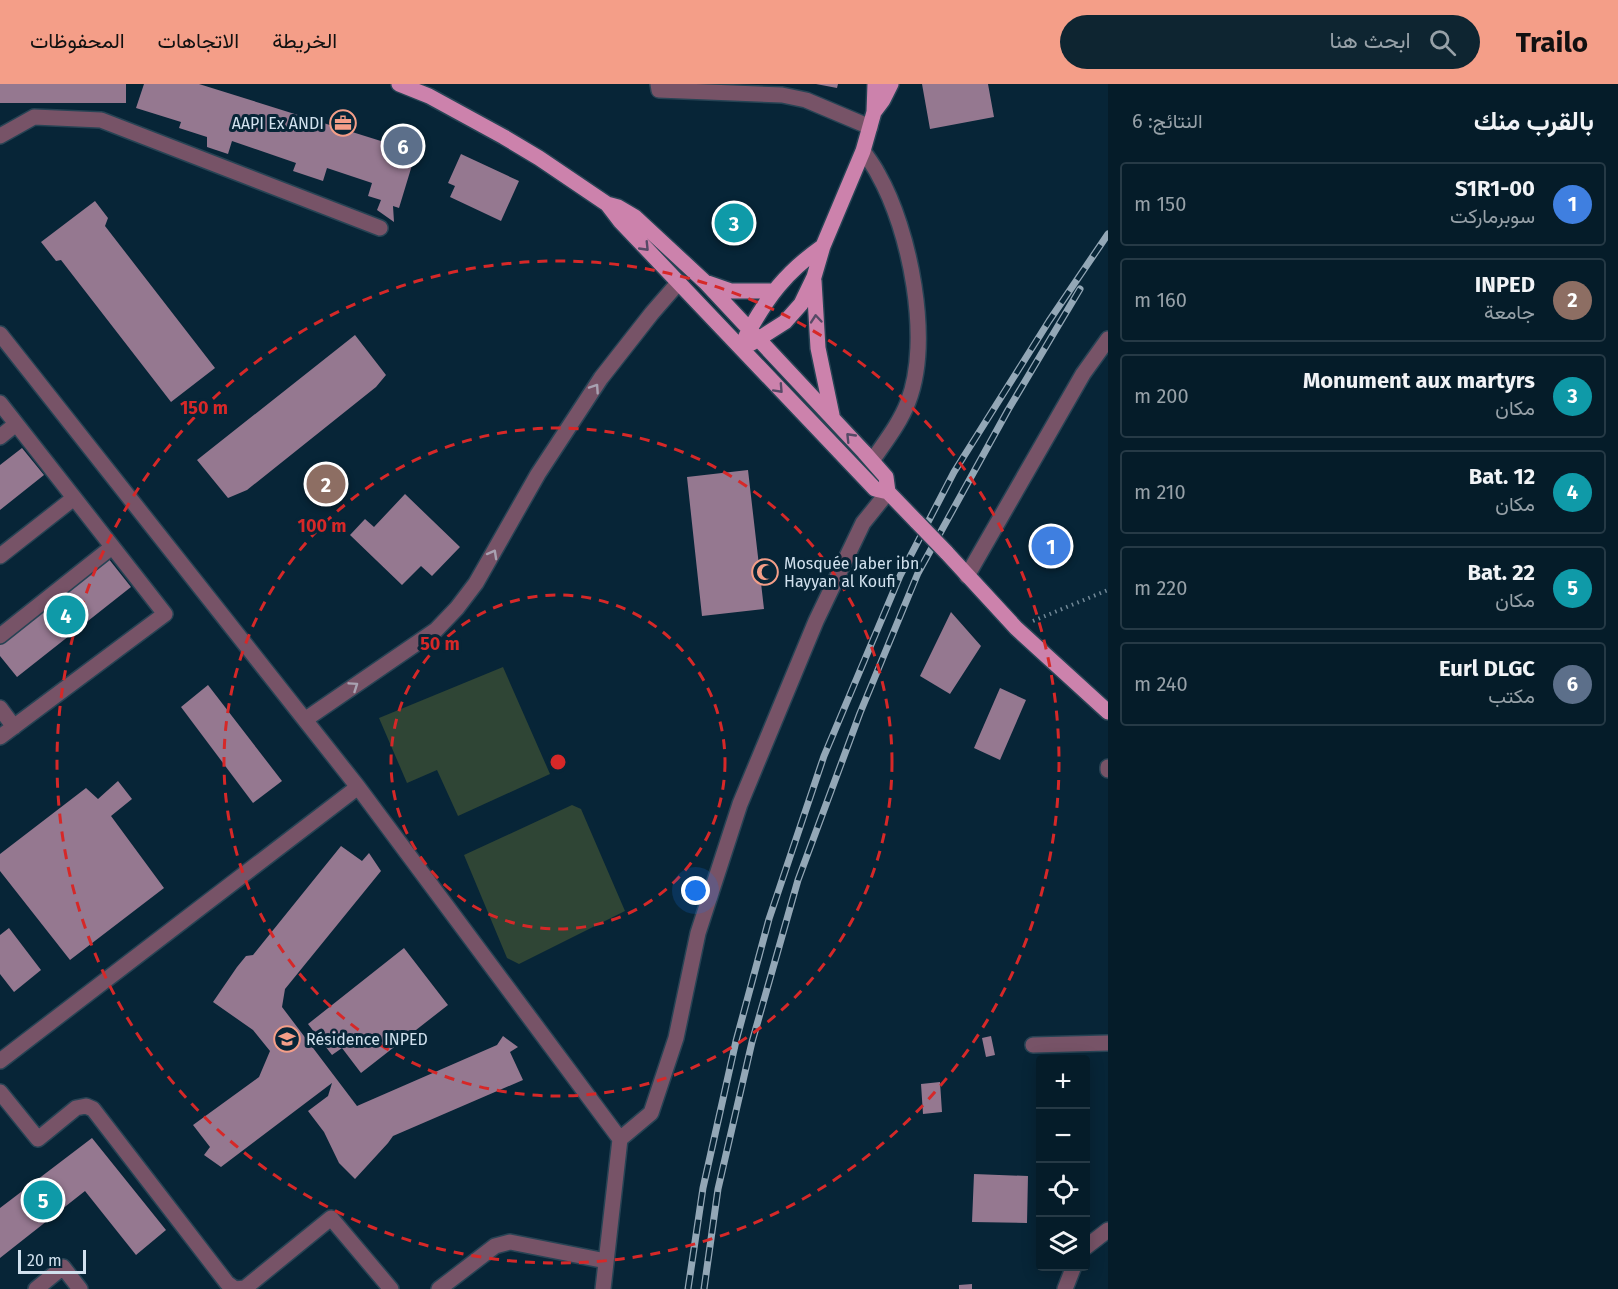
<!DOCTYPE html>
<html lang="ar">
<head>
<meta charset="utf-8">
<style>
  body { margin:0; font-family:"Fira Sans",Vazirmatn,sans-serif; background:#0e2531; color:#f1f3f6; direction:rtl }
  .controls { position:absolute; right:18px; bottom:18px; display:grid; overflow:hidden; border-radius:6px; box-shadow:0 3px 15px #0003 }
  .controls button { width:54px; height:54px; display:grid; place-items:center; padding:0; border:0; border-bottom:2px solid #263a46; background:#051c29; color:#f1f3f6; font:30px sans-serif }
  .scale { position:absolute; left:18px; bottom:15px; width:68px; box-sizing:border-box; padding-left:6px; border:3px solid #d1e1ee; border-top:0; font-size:16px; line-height:21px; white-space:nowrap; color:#d1e1ee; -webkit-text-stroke:4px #072537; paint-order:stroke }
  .you { position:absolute; left:696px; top:807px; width:21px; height:21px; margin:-15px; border:4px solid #fff; border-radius:50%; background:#1a73e8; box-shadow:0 0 0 9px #1a73e833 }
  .badge { display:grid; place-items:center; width:39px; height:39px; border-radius:50%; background:#f49e88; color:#fff; font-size:20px; font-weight:700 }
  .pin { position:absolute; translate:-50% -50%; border:3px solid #fff; box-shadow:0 2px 6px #0006 }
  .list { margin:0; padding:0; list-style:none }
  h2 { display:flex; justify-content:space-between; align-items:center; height:78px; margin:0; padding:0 24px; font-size:26px }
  h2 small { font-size:20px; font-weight:400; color:#97a1a8 }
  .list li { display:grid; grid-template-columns:39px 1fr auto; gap:18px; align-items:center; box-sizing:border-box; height:84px; margin:0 12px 12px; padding:0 12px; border:2px solid #263a46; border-radius:6px }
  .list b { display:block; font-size:22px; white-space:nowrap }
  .list p { margin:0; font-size:20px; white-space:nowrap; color:#97a1a8 }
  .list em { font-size:20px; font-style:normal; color:#97a1a8 }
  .icon { flex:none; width:33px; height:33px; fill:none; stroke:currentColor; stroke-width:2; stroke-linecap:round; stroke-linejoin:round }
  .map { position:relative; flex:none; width:1108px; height:1205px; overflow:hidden; direction:ltr }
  header { display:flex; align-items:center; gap:36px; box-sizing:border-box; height:84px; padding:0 30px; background:#f49e88; color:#111 }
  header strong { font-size:28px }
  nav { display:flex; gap:33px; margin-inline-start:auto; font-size:21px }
  .search { width:420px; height:54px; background:#0e2531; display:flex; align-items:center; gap:15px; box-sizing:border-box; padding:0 21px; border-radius:33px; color:#97a1a8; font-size:22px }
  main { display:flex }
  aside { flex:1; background:#051c29 }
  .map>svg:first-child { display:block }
  .green { fill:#2f4535 }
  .building { fill:#957890 }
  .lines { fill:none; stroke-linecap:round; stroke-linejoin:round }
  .minor-casing { stroke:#274354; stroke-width:18 }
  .major-casing { stroke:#274354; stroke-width:18 }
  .path { stroke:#718897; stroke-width:4; stroke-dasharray:1.5 4.5; stroke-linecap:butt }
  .minor { stroke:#775367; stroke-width:15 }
  .major { stroke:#cc82ac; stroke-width:15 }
  .rail-casing { stroke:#93a7b6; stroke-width:7 }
  .rail { stroke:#072537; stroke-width:4.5; stroke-dasharray:14; stroke-linecap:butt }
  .major-bridge-casing { stroke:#274354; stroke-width:18; stroke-linecap:butt }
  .major-bridge { stroke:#cc82ac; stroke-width:15 }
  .oneway { stroke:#564a66 }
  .oneway2 { stroke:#a8a1b1 }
  .ring { fill:none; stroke:#d62828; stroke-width:3; stroke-dasharray:10 8 }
  .labels { text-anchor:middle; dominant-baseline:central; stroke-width:6; stroke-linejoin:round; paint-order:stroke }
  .poi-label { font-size:16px; fill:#d1e1ee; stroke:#072537; text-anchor:start }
  .centre { fill:#d62828; stroke:#072537; stroke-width:3 }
  .ring-label { font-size:18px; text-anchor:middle; font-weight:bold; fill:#d62828; stroke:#072537; stroke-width:6; stroke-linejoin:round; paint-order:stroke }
</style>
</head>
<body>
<header>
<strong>Trailo</strong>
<div class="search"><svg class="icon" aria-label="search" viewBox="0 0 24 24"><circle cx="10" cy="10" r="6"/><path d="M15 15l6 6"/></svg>ابحث هنا</div>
<nav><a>الخريطة</a><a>الاتجاهات</a><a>المحفوظات</a></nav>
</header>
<main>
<aside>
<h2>بالقرب منك<small>النتائج: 6</small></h2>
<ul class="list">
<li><span class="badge" style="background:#3f7fe0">1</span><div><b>S1R1-00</b><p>سوبرماركت</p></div><em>150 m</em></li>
<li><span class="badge" style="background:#8d6e63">2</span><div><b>INPED</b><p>جامعة</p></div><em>160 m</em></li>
<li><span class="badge" style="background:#0f9aa8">3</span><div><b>Monument aux martyrs</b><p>مكان</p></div><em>200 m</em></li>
<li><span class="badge" style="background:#0f9aa8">4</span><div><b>Bat. 12</b><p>مكان</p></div><em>210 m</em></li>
<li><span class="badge" style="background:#0f9aa8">5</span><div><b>Bat. 22</b><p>مكان</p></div><em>220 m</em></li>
<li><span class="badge" style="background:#5c6f8a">6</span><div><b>Eurl DLGC</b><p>مكتب</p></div><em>240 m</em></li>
</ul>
</aside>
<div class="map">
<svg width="1108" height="1205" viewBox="0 0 1108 1205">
  <rect width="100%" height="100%" fill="#072537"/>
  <path class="green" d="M503 583 550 690 458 732 437 686 407 699 379 634Z
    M572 721 581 725 625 827 519 880 507 874 464 771Z"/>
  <path class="building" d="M0 0H126V19H0Z
    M144 0H199L416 68 399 124 393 122 394 138 377 126 381 116 368 112 372 99 327 84 323 97 293 87 296 79 232 57 228 70 207 63V53L179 44 181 38 136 24Z
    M816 0H838L837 4Z
    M922 0H988L994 33 930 45Z
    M461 70 519 97 501 137 450 113 455 102 448 99Z
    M95 117 108 134 105 142 215 284 171 318 61 176 56 177 41 158Z
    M355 251 386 291 376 303 247 406 228 414 197 376Z
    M22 364 44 391 0 426V381Z
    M748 386 764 525 702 532 687 393Z
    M405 410 460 463 432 492 421 482 402 501 350 451 365 435 374 443Z
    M108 474 131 503 17 593 0 572V559Z
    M951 528 981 562 950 610 920 592Z
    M208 601 282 697 253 719 181 623Z
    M1000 604 1026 616 1000 676 974 664Z
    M118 697 132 715 111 732 164 804 70 876 0 787V770L86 704 98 715Z
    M341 762 362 777 369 769 381 787 285 905 282 923 357 1022 497 961 503 952 518 963 510 968 523 996 393 1052 388 1059 355 1095 339 1079 324 1048 308 1027 328 1012 332 999 221 1083 204 1071 210 1063 193 1041 259 993 270 967 253 946 213 918 237 883 246 872 253 871Z
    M9 844 41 886 14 908 0 890V851Z
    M404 864 448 921 361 989 342 964 332 971 308 940Z
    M991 952 995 971 986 973 982 954Z
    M940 998 942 1028 923 1030 921 1000Z
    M92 1054 166 1146 136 1171 85 1107 0 1174V1124Z
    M974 1090 1028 1092 1027 1139 972 1138Z
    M972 1200V1205H959V1201Z"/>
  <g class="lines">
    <g class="minor-casing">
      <path id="minor" d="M658 0 659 6 782 11 806 16 870 43
        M0 52 34 33 101 36 380 144
        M863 67C868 74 874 82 878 90 910 146 932 256 908 318 900 339 885 358 872 377
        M0 250 358 703 620 1055
        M0 319 165 530 0 653
        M0 353 16 340
        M0 472 74 414
        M967 492 1083 290 1108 255
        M0 552 112 463
        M0 624 14 643
        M306 635 436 546 457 524 476 499 538 390 601 294 652 229 679 198
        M1108 683V686
        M1033 961 1108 959
        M0 977 358 703
        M0 1008 38 1055 76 1024 86 1022 93 1025 227 1199 235 1205 245 1204 331 1134 391 1205
        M1086 1163 1108 1146
        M36 1205 63 1183 80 1205
        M439 1205 495 1162 510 1158 606 1177
        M603 1205 620 1055 651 1029 676 954 698 849 740 720 816 537 863 439 888 408
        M1065 1205 1074 1182"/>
    </g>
    <g class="major-casing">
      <path id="major" d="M399 0 429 12 504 53 539 74 607 120 618 123 635 133 705 198 864 368 886 393 888 408
        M874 28 875 0
        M607 120 620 137 875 405 888 408 917 438
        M814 197 818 264 832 331
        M708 199 731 207H772
        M746 252C768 212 785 189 823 162
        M752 259 785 238 801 220 814 193 823 162 863 67 874 28 883 16 891 0
        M946 468 1016 544 1108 628"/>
    </g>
    <path class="path" d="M1033 537 1108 506"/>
    <use href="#minor" class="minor"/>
    <use href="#major" class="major"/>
    <g class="rail-casing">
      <path id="rail" d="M688 1205 703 1104 736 957 769 835 824 672 900 492 954 388 1049 237 1108 150
        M704 1205 718 1105 752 958 798 796 860 629 918 489 1008 326 1080 205"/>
    </g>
    <use href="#rail" class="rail"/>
    <g class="major-bridge-casing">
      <path id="major-bridge" d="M917 438 946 468"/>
    </g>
    <use href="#major-bridge" class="major-bridge"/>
  </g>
  <defs><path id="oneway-chevron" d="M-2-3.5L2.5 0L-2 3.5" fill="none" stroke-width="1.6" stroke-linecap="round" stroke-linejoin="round" transform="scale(1.5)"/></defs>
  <g class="oneway">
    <use href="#oneway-chevron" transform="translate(645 163) rotate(46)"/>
    <use href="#oneway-chevron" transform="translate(816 235) rotate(-95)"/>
    <use href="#oneway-chevron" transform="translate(779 305) rotate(47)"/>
    <use href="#oneway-chevron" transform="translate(850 353) rotate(-134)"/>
  </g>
  <g class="oneway2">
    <use href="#oneway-chevron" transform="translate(595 304) rotate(-56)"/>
    <use href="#oneway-chevron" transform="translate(493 470) rotate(-61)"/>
    <use href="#oneway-chevron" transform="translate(354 602) rotate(-34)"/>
  </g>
  <g class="ring">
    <circle cx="558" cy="678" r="167"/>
    <circle cx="558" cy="678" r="334"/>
    <circle cx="558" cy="678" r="501"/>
  </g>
  <defs>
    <g id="office-ring" transform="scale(1.35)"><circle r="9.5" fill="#072537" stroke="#f49e88" stroke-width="1.5"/><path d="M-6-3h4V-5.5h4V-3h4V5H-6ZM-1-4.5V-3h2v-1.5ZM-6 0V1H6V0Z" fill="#f49e88"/></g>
    <g id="mosque-ring" transform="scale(1.35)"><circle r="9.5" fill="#072537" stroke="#f49e88" stroke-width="1.5"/><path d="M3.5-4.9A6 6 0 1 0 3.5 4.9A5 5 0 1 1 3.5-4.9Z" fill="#f49e88"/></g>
    <g id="university-ring" transform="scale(1.35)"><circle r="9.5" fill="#072537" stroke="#f49e88" stroke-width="1.5"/><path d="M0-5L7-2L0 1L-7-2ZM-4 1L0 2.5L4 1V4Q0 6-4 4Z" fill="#f49e88"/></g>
  </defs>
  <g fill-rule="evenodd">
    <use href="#office-ring" x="343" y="39"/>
    <use href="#mosque-ring" x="765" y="488"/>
    <use href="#university-ring" x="287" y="955"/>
  </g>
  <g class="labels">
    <g class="poi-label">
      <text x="324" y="39" text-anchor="end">AAPI Ex ANDI</text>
      <text x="784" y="479">Mosquée Jaber ibn<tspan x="784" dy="18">Hayyan al Koufi</tspan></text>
      <text x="306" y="955">Résidence INPED</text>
    </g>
  </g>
  <circle cx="558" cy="678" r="9" class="centre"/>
  <g class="ring-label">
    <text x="204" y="330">150 m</text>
    <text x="322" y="448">100 m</text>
    <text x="440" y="566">50 m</text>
  </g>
</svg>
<div class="controls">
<button>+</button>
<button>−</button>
<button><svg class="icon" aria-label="locate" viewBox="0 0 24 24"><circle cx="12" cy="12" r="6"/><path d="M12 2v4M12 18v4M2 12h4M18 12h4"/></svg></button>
<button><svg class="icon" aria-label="layers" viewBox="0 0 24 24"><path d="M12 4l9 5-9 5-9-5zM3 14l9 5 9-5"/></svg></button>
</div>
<div class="scale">20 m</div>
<div class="you"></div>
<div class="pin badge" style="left:1051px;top:462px;background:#3f7fe0">1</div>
<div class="pin badge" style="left:326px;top:400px;background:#8d6e63">2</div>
<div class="pin badge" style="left:734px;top:139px;background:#0f9aa8">3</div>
<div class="pin badge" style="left:66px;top:531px;background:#0f9aa8">4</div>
<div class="pin badge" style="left:43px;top:1116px;background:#0f9aa8">5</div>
<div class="pin badge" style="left:403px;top:62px;background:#5c6f8a">6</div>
</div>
</main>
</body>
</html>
